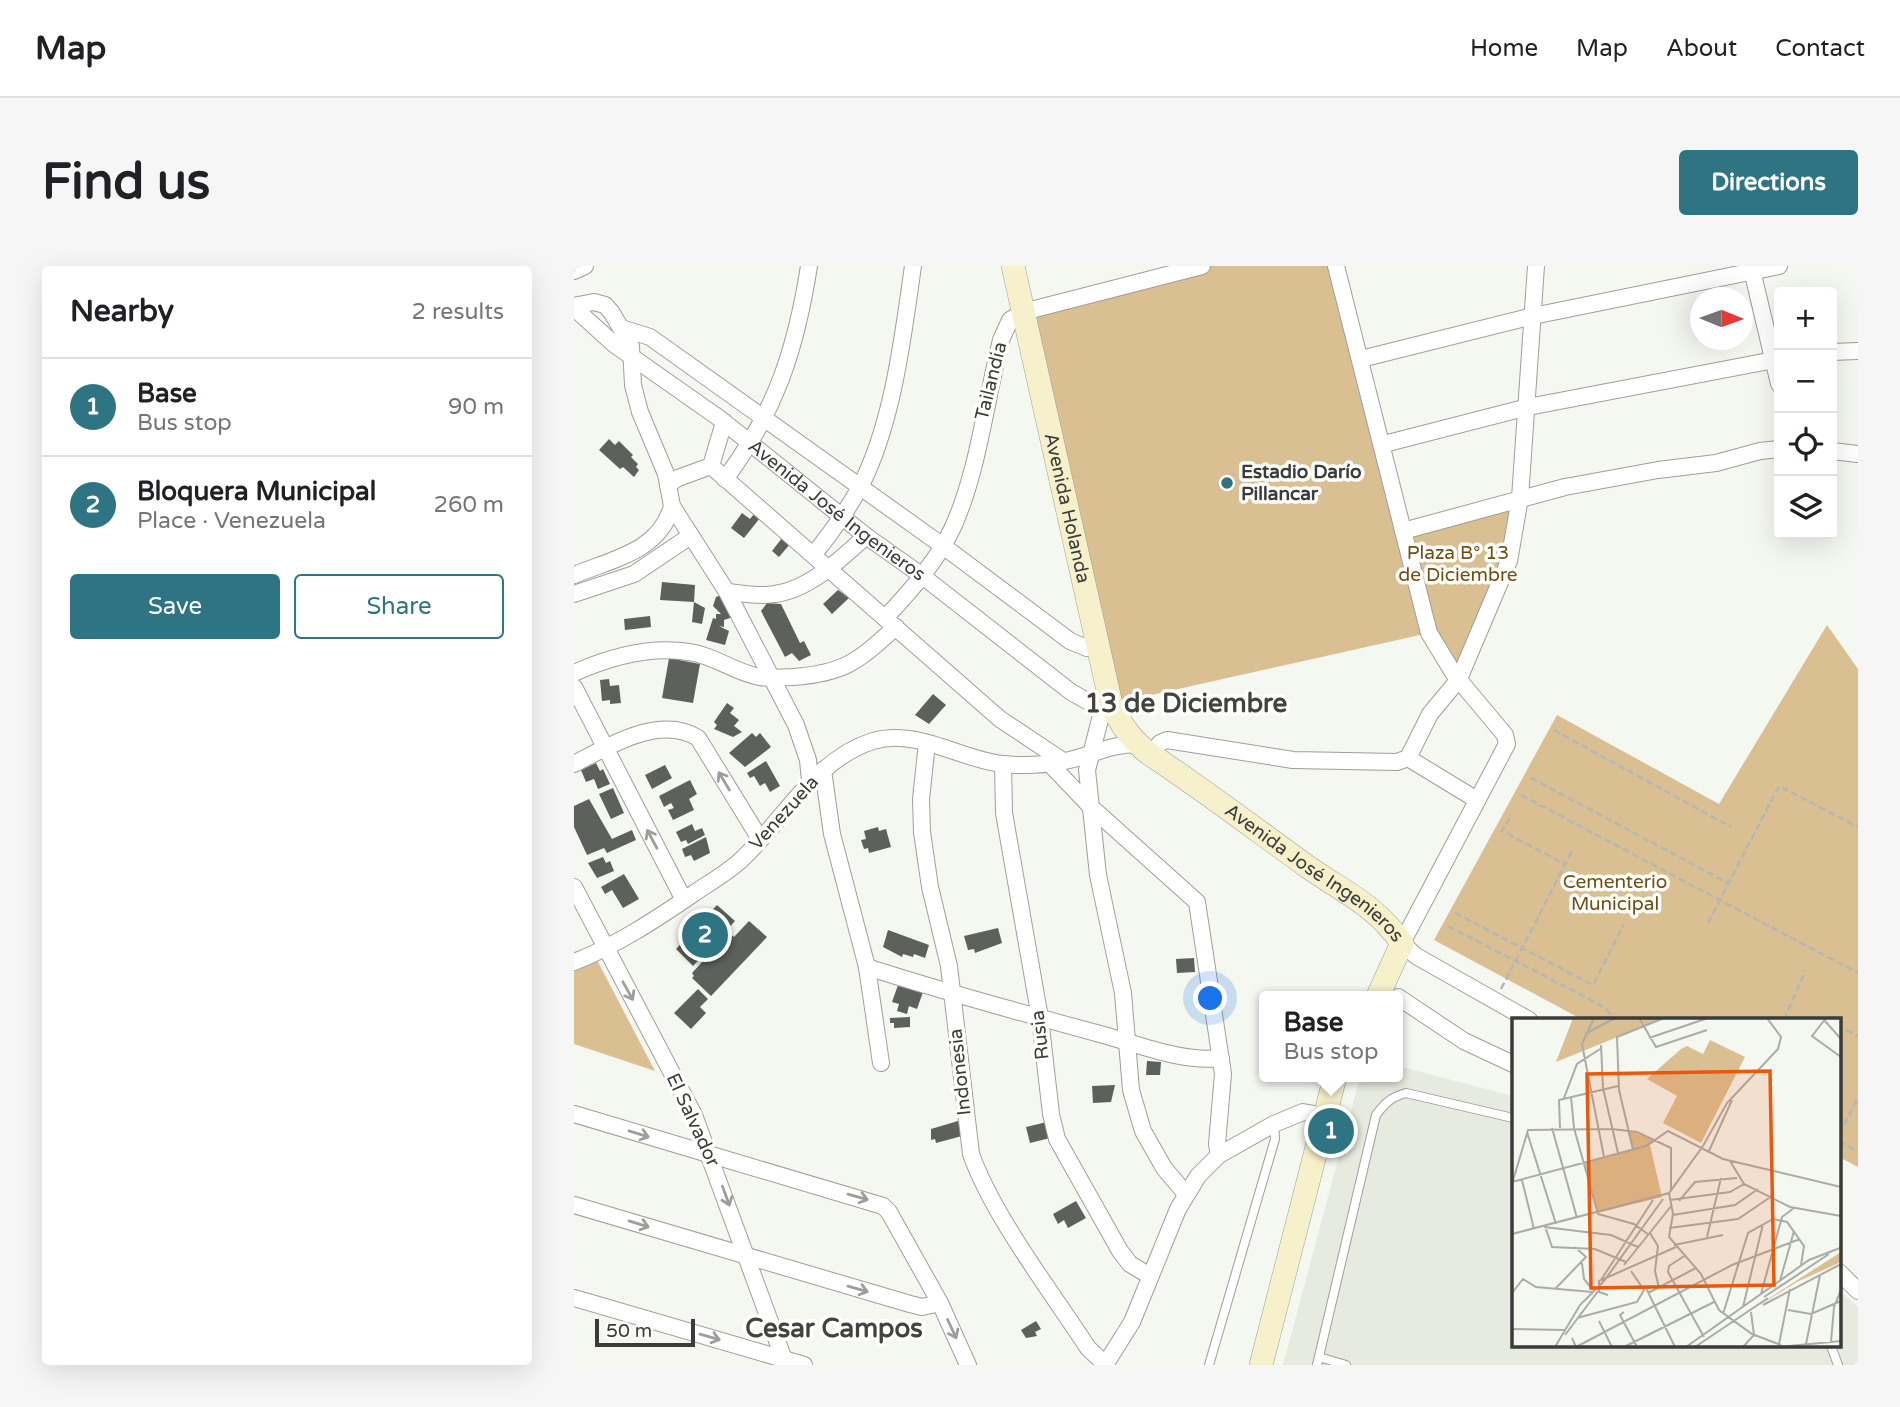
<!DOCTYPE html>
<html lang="en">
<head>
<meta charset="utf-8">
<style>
  body { margin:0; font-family:"Varela Round",sans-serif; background:#f6f6f6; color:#202124 }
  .controls { position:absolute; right:21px; top:21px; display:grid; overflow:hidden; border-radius:7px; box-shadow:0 7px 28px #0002 }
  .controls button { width:63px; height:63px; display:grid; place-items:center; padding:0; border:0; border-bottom:2px solid #e0e0e0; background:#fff; color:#202124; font:35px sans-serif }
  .compass { position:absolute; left:1116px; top:21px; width:63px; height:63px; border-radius:50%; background:#fff; box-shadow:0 7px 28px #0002; rotate:91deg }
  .scale { position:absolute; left:21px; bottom:18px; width:100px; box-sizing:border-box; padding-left:7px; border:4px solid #3b3b39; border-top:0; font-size:19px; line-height:24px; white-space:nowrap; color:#3b3b39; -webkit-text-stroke:5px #fffffe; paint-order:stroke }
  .you { position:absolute; left:637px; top:733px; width:24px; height:24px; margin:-18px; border:5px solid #fff; border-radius:50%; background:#1a73e8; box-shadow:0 0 0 10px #1a73e833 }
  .badge { display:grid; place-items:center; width:46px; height:46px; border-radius:50%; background:#2f7483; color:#fff; font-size:23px; font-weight:700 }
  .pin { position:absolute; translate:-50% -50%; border:4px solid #fff; box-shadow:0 2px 7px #0006 }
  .popup { position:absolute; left:685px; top:725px; width:144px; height:91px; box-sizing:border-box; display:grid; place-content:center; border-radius:7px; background:#fff; filter:drop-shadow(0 2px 5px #0005); font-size:23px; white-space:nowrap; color:#757577 }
  .popup b { font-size:26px; color:#202124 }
  .popup::after { content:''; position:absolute; left:50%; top:100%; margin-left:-14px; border:14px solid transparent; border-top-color:#fff }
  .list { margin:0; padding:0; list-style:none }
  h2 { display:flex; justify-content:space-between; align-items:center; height:91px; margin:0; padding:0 28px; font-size:30px }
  h2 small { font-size:23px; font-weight:400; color:#757577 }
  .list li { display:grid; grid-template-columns:46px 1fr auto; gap:21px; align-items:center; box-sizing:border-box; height:98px; padding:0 28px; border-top:2px solid #e0e0e0 }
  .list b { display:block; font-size:26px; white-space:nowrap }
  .list p { margin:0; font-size:23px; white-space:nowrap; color:#757577 }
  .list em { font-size:23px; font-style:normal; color:#757577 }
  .actions { display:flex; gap:14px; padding:21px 28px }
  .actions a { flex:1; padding:16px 0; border:2px solid #2f7483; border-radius:7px; text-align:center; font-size:24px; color:#2f7483 }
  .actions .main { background:#2f7483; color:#fff }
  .icon { flex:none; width:38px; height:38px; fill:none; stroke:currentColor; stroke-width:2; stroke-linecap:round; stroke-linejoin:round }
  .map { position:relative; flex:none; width:1284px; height:1099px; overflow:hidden; border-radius:7px }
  header { display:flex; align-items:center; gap:42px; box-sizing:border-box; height:98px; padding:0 35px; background:#fff; border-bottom:2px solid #e0e0e0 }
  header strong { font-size:33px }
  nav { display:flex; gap:38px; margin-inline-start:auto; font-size:24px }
  .intro { display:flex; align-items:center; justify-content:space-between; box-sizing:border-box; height:168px; padding:0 42px }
  h1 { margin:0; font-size:49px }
  .button { padding:18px 32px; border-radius:7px; background:#2f7483; color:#fff; font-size:24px; font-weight:700 }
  main { display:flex; gap:42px; padding:0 42px }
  aside { flex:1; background:#fff; border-radius:7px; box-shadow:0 7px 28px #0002 }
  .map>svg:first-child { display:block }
  .built { fill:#e7eade }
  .green { fill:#dabf93 }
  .building { fill:#5d615c }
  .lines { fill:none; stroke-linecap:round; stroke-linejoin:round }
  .lane-casing { stroke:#9e9f99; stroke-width:10 }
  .street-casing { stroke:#9e9f99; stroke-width:18 }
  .secondary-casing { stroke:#9e9f99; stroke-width:24 }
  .path { stroke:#b6b7b3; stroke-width:2.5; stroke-dasharray:7 3.5; stroke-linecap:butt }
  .lane { stroke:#fff; stroke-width:8 }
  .street { stroke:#fff; stroke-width:16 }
  .secondary { stroke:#f7f1cb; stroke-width:23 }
  .oneway { stroke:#9d9d9c }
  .poi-dot { fill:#2f7483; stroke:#fffffe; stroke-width:2.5 }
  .labels { text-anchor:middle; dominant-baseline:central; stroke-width:7; stroke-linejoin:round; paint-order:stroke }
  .street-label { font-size:19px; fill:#3b3b39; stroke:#fffffe }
  .poi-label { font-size:19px; font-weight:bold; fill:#3b3b39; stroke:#fffffe; text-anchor:start }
  .park-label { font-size:19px; fill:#6e4f13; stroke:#fffffe }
  .district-label { font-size:26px; font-weight:bold; fill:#42433f; stroke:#fffffe }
  .inset-road { fill:none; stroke:#abaca7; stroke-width:2 }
  .view { fill:#e8590c; fill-opacity:0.15; stroke:#e8590c; stroke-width:3.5 }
  .inset-edge { fill:none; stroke:#3b3b39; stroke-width:3.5 }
</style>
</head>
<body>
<header>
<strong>Map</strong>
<nav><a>Home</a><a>Map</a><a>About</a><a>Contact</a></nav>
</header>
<div class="intro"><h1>Find us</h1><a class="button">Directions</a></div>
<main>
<aside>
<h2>Nearby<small>2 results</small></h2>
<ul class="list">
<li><span class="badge">1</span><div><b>Base</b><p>Bus stop</p></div><em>90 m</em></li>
<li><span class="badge">2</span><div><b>Bloquera Municipal</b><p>Place · Venezuela</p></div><em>260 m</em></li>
</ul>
<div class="actions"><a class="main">Save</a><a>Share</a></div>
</aside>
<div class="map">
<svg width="1284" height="1099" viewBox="0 0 1284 1099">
  <rect width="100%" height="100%" fill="#f5f7f1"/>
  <path class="built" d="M824 800 939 830V1080H1265V1024L1284 1041V1099H709L786 811H824Z"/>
  <path class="green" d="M628 0H762L829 264 946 232 942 266 885 413 855 367 537 438 449 46Z
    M1253 359 1284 403V901L1265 891V754H1009L860 674 983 449 1145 538Z
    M23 694 81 805 0 778V705Z"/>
  <path class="building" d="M35 173 41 179 45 175 59 189 57 191 64 198 62 201 65 204 60 211 49 201 46 203 25 184Z
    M168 247 176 253 180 248 186 252 170 272 157 262Z
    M208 272 216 278 205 291 198 285Z
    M88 316 121 319 120 336 86 334Z
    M264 324 275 332 258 348 249 338Z
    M149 328 159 351 150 354V361L145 360 155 365 151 379 132 374 139 352 142 353V348H147L139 340 142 331Z
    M120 336 131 342 128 358 118 356Z
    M193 337 207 338 226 377 230 375 237 389 225 395 218 387 211 391 187 345Z
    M76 350 77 361 51 364 50 353Z
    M95 392 126 398 119 437 88 432Z
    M35 413 36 420 45 419 47 437 36 438V434L28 435 26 414Z
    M359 428 372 439 355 458 341 449Z
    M153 437 160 442 156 447 165 454 160 460 168 466 159 471 140 463 143 459 140 456Z
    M178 467 182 471 186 467 197 481 171 501 155 487Z
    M192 495 206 520 196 526 191 517 186 520 180 510 176 512 173 507Z
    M22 497 26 505 29 503 36 518 24 523 20 513 12 516 7 504Z
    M91 499 98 512 78 523 71 509Z
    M116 514 123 528 115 533 120 544 99 554 94 544 100 542 97 537 90 541 85 530Z
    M39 522 50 547 37 553 25 528Z
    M15 533 38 573 58 564 62 574 33 587 30 582 13 589 0 561V540Z
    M118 558 121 565 128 562 131 569 114 578 112 574 107 576 102 566Z
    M304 561 305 565 312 563 317 581 295 587 294 582 290 583 287 574 292 573 290 565Z
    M132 571 136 587 120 595 117 589 111 591 108 583Z
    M29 591 32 597 36 595 40 605 23 612 14 597Z
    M50 608 65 633 49 642 38 624 31 628 27 621Z
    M143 639 161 655 119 700 102 683Z
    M175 655 193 671 137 730 118 712 120 710 118 707 155 667 160 671Z
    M424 662 428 677 401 687 400 683 394 684 390 670Z
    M314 664 355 679 351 692 340 688 339 691 329 688 328 691 309 681Z
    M620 692 621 706 603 707 602 693Z
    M324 719 349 726 343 743 335 740 333 748 323 745 325 738 318 736Z
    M124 723 134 733 126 741 132 747 117 763 100 747Z
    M336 751V761L320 762V757H316V752Z
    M573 795 587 796 586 809H572Z
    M541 819 537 836 519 837 518 820Z
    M384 855 388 870 362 877 361 873 357 874V863Z
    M473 856 476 872 456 877 452 861Z
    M502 935 512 952 494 962 490 954 484 958 479 948Z
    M462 1055 467 1063 461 1066 463 1070 452 1072 447 1064Z"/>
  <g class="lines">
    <g class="lane-casing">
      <path id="lane" d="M1257 1080 1264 1099
        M745 1091 772 1099
        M635 1099 701 873 700 858
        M743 1099 802 849C811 837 817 831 832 827L939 852"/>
    </g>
    <g class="street-casing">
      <g id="street">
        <path d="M762 0 855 367 880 408 931 469 933 478 828 677 842 690 955 754"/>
        <path d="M1177 0 1205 118"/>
        <path d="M0 5 11 0"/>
        <path d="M0 40 20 36 31 39 38 47 57 80 59 119 66 146 92 208 98 240 153 326 222 459 234 494 236 515"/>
        <path id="s1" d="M0 42 41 79 145 152 292 270 347 309 497 426 529 444"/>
        <path d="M47 62 76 71 369 280 496 375 513 382 523 379"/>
        <path d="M1258 86 1284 85"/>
        <path d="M787 93 959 50 1205 0"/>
        <path d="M810 178 954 141 1205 93"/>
        <path d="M1258 185 1284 188"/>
        <path d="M137 200 426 453 489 495"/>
        <path d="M151 213C202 145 222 83 235 0"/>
        <path d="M94 219 104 212 137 200 150 156"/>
        <path d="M829 265 991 221 1084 204 1142 197 1186 185 1205 183"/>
        <path d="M240 288C257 267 273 245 286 221 319 158 329 70 339 0"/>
        <path d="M0 309C39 293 86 285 98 240"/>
        <path d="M153 326C168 327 186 331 201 328 236 323 267 293 292 270"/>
        <path d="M0 328 60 308 115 271"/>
        <path d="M311 352C336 326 364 294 379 261 404 206 412 134 427 74L436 54 449 46 628 0"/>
        <path d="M0 407C36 391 76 380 115 386 140 389 161 407 186 411 197 413 208 411 219 411 272 407 284 395 322 361"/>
        <path d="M0 421 110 634"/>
        <path d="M531 434 513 504 524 609 549 727 557 824 569 865 590 902 611 927"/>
        <path d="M353 477 347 533 348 566 356 621 375 700 397 888C419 950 477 1025 514 1082L531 1098"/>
        <path d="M577 489 586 477 593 474 719 494 823 496 834 492 856 448 885 413 935 295 946 232 962 0"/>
        <path d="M834 492 903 534"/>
        <path d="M474 496 518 542 623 636 649 808 643 878 645 889"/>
        <path d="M0 498C35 480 86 448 124 472L186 573"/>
        <path d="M429 498 430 547 466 752 477 848 483 873 546 985 556 998 576 1010"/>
        <path d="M249 504 258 568 293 701 307 797"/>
        <path d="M0 621 120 849 212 1099"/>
        <path d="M0 696C43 679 81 654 119 628 135 617 153 607 167 594 209 555 241 493 299 475 343 462 385 493 428 498 447 500 473 499 491 495 517 490 536 478 563 478"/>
        <path d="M293 701C370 726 448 747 526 768 563 778 609 797 647 792"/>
        <path d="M824 731 890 775 939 798"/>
        <path d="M0 848 309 940 315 946 366 1037 394 1099"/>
        <path d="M0 939 336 1038 348 1041 366 1037"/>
        <path d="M1265 1006 1284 1025"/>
        <path d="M0 1032 230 1099"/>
        <path d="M531 1099 558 1056 604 943 624 910 645 889 700 858 729 846 751 850"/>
      </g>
    </g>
    <g class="secondary-casing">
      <g id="secondary">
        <path id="s2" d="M439 0 537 438C547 459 558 475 577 489 630 524 681 563 734 601 771 627 800 638 828 677L804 730"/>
        <path d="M687 1099 761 811"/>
      </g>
    </g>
    <path class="path" d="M980 464 1157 561
      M957 512 1154 617
      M947 529 1284 707
      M936 552 928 565 991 598
      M881 647 1019 719 1050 658
      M1134 657 1205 520 1284 561
      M874 660 1015 733 1031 742 1042 754
      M927 723 998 585
      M1210 754 1231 705
      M1265 765 1267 761 1284 770
      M1265 868 1284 832
      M1265 875 1284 886"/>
    <use href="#lane" class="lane"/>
    <use href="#street" class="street"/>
    <use href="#secondary" class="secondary"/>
  </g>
  <defs><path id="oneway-shaft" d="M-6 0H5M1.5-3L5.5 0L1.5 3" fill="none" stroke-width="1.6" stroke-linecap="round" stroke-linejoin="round" transform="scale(1.75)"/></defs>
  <g class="oneway">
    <use href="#oneway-shaft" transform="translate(150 515) rotate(-121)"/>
    <use href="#oneway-shaft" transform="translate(78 573) rotate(-118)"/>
    <use href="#oneway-shaft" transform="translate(54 725) rotate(61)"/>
    <use href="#oneway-shaft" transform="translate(65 868) rotate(17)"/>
    <use href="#oneway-shaft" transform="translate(152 930) rotate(70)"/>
    <use href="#oneway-shaft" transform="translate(284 931) rotate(16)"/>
    <use href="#oneway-shaft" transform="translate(65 958) rotate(17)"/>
    <use href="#oneway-shaft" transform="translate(284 1023) rotate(16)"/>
    <use href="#oneway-shaft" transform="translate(378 1063) rotate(65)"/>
    <use href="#oneway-shaft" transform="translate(136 1071) rotate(16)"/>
  </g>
  <circle class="poi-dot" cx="653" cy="217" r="7"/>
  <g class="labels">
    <g class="street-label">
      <text transform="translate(417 115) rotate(-76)">Tailandia</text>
      <text stroke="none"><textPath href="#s2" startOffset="248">Avenida Holanda</textPath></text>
      <text stroke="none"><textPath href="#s1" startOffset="332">Avenida José Ingenieros</textPath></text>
      <text transform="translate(210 547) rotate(-48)">Venezuela</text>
      <text stroke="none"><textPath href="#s2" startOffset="716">Avenida José Ingenieros</textPath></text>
      <text transform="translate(466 769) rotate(-96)">Rusia</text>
      <text transform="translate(386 806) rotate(-96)">Indonesia</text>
      <text transform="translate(119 854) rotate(65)">El Salvador</text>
    </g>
    <g class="poi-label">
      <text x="667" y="206">Estadio Darío<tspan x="667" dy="22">Pillancar</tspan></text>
    </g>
    <g class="park-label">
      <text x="884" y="287">Plaza B° 13<tspan x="884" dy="22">de Diciembre</tspan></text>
      <text x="1041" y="616">Cementerio<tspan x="1041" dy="22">Municipal</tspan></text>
    </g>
    <g class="district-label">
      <text x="612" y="437">13 de Diciembre</text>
      <text x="260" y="1062">Cesar Campos</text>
    </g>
  </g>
  <g transform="translate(938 752)">
    <rect width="329" height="329" fill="#f5f7f1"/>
    <path d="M61 0H152L44 44ZM198 22 233 39 189 125 151 105 165 78 135 61 169 31 175 28 191 36ZM115 112 145 122 138 127 150 179 85 195 72 145 120 131ZM329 234V244L285 264 223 302Z" fill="#dabf93"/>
    <path class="inset-road" d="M82 0 70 26 92 139M127 0 144 29 195 12M314 0 300 18 329 39M313 3 329 21M73 16 103 0M137 20 196 0M89 27 91 70 106 135M59 79 62 110 86 196 122 206 137 217M52 80 65 46 88 31M40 110 65 200M48 110 47 82 106 68M15 114 44 206M121 131 107 72 105 19 152 0M197 133 220 82M218 143 232 166 278 189 329 198M10 162 22 211M0 164 134 128 156 113 211 141 329 169M0 166 16 112 100 111 125 114 159 130V173M157 175 161 196 157 219 189 256 207 292 240 316 269 327M158 182 218 174 232 166M167 183 183 164 225 160M161 197 223 187 246 171M32 209 99 217 126 229M157 210 226 201 260 178M34 211 40 229 83 231 114 244M138 215 146 228 143 253 147 270M0 216 157 175 191 128 215 85 266 31 269 19 255 0M195 219 209 160M162 227 211 217M174 237 157 248 156 254 192 319M70 245 72 261 81 272M112 247 160 187M89 262 141 182M268 263 282 213M133 268 163 329M43 271 74 239 63 229M0 275 11 261 24 269 80 274M136 275 184 250M249 276 270 199 282 190M96 277 87 274V263L164 229M252 279 317 236M251 287 329 246M231 289 251 206M276 292 299 296 329 283M112 294 108 297 125 329M211 296 236 215 261 201 275 204 292 228 289 247M65 300 125 284 132 272 119 253M87 303 100 329M0 311 53 312M53 317 87 272M60 320 64 329 220 247 288 221M319 324 322 289 329 272M267 326 278 271M294 326 308 257M43 329 68 287 92 263 151 181M112 329 202 284M174 329 297 242 328 230M183 329 256 280M231 329 242 317 239 294M267 329 329 323"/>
    <path class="view" d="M258 53 262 267 79 270 75 56Z"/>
    <rect width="329" height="329" class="inset-edge"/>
  </g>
</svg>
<div class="controls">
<button>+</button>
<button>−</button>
<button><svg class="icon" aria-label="locate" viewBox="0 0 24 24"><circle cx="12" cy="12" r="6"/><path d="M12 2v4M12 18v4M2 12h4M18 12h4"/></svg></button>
<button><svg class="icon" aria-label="layers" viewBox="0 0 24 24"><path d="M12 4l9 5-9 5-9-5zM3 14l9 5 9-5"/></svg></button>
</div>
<svg class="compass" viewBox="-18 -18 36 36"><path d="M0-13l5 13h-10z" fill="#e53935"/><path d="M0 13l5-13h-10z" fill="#757577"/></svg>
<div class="scale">50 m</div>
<div class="you"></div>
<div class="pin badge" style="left:757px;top:865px">1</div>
<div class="popup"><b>Base</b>Bus stop</div>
<div class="pin badge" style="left:131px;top:669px">2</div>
</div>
</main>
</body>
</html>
